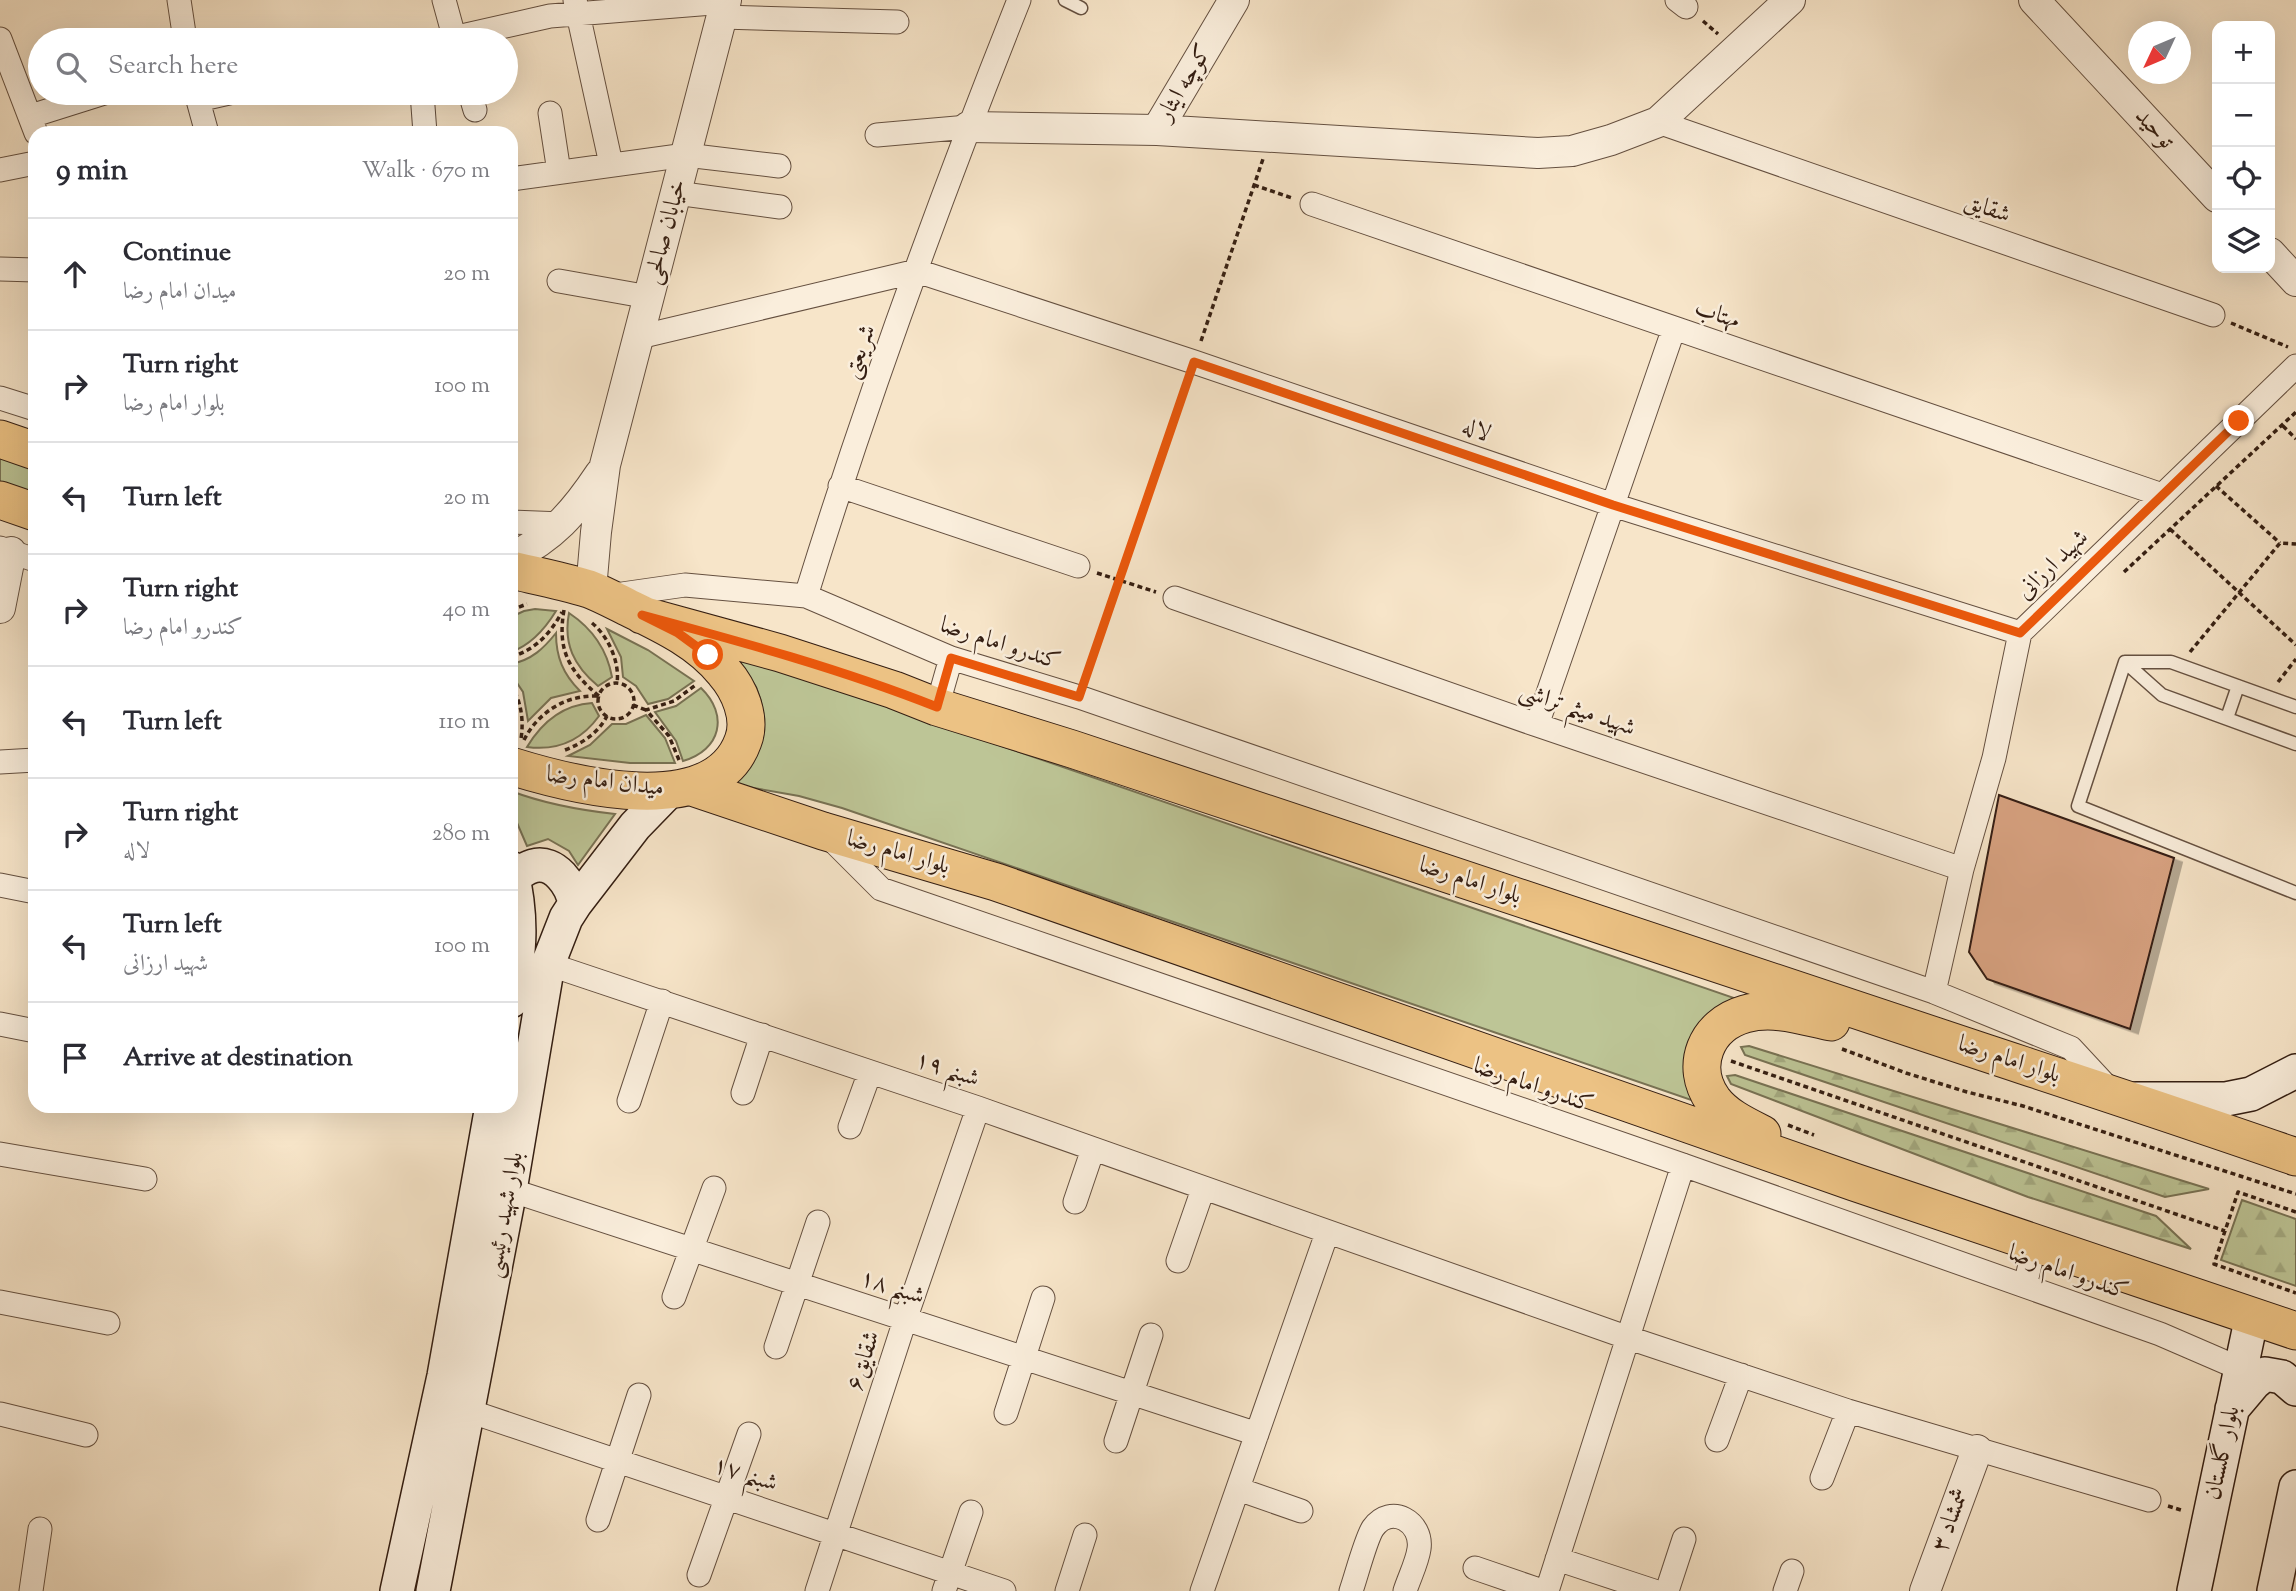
<!DOCTYPE html>
<html lang="en">
<head>
<meta charset="utf-8">
<style>
  body { margin:0; font-family:"Sorts Mill Goudy",Amiri,serif; background:#f2f2f3; color:#2b2b33 }
  .controls { position:absolute; right:21px; top:21px; display:grid; overflow:hidden; border-radius:14px; box-shadow:0 7px 28px #0002 }
  .controls button { width:63px; height:63px; display:grid; place-items:center; padding:0; border:0; border-bottom:2px solid #e1e1e2; background:#fff; color:#2b2b33; font:35px sans-serif }
  .compass { position:absolute; left:2128px; top:21px; width:63px; height:63px; border-radius:50%; background:#fff; box-shadow:0 7px 28px #0002; rotate:226deg }
  .stop { position:absolute; width:21px; height:21px; margin:-16px; border:5px solid #ea580c; border-radius:50%; background:#fff }
  .stop.end { background:#ea580c; border-color:#fff; box-shadow:0 2px 7px #0008 }
  .list { margin:0; padding:0; list-style:none }
  h2 { display:flex; justify-content:space-between; align-items:center; height:91px; margin:0; padding:0 28px; font-size:30px }
  h2 small { font-size:23px; font-weight:400; color:#7c7c81 }
  .list li { display:grid; grid-template-columns:46px 1fr auto; gap:21px; align-items:center; box-sizing:border-box; height:112px; padding:0 28px; border-top:2px solid #e1e1e2 }
  .list b { display:block; font-size:26px; white-space:nowrap }
  .list p { margin:0; font-size:23px; white-space:nowrap; color:#7c7c81 }
  .list em { font-size:23px; font-style:normal; color:#7c7c81 }
  .icon { flex:none; width:38px; height:38px; fill:none; stroke:currentColor; stroke-width:2; stroke-linecap:round; stroke-linejoin:round }
  .map { position:relative; flex:none; width:2296px; height:1591px; overflow:hidden }
  .search { position:absolute; background:#fff; box-shadow:0 7px 28px #0002; left:28px; top:28px; width:490px; height:77px; display:flex; align-items:center; gap:18px; box-sizing:border-box; padding:0 24px; border-radius:38px; color:#7c7c81; font-size:26px }
  .panel { position:absolute; background:#fff; box-shadow:0 7px 28px #0002; left:28px; top:126px; width:490px; height:987px; border-radius:21px }
  .map>svg:first-child { display:block }
  .grass { fill:#bdc596; stroke:#787254; stroke-width:2 }
  .forest { fill:url(#forest-firs); stroke:#787254; stroke-width:2 }
  .building { fill:#d8a281; stroke:#341e12; stroke-width:2; filter:url(#shadow) }
  .lines { fill:none; stroke-linecap:round; stroke-linejoin:round }
  .service-casing { stroke:#655040; stroke-width:15 }
  .minor-casing { stroke:#655040; stroke-width:25 }
  .tertiary-casing { stroke:#655040; stroke-width:32 }
  .secondary-casing { stroke:#341e12; stroke-width:36 }
  .primary-casing { stroke:#341e12; stroke-width:39 }
  .path { stroke:#341e12; stroke-width:3.5; stroke-dasharray:5 3.5; stroke-linecap:butt }
  .service { stroke:#faeedc; stroke-width:12 }
  .minor { stroke:#faeedc; stroke-width:23 }
  .tertiary { stroke:#faeedc; stroke-width:30 }
  .secondary { stroke:#faeedc; stroke-width:33 }
  .primary { stroke:#ecc284; stroke-width:37 }
  .route { stroke:#ea580c; stroke-width:9 }
  .labels { text-anchor:middle; dominant-baseline:central; stroke-width:5; stroke-linejoin:round; paint-order:stroke }
  .street-label { font-size:24px; fill:#341e12; stroke:#faeedc }
</style>
</head>
<body>
<div class="map">
<svg width="2296" height="1591" viewBox="0 0 2296 1591">
  <defs>
    <pattern id="forest-firs" width="22" height="20" patternUnits="userSpaceOnUse" patternTransform="scale(1.75)"><rect width="22" height="20" fill="#bdc596"/><path d="M5 1l3.5 6h-7zM16 11l3.5 6h-7z" fill="#a3a980"/></pattern>
    <filter id="shadow"><feDropShadow dx="8" dy="4.5" stdDeviation="0" flood-color="#0004"/></filter>
  </defs>
  <rect width="100%" height="100%" fill="#f7e5c9"/>
  <filter id="stains"><feTurbulence type="fractalNoise" baseFrequency=".00286" numOctaves="4"/><feColorMatrix values="0 0 0 0 .2 0 0 0 0 .09 0 0 0 0 .02 0 0 0 .5 -.17"/></filter>
  <radialGradient id="worn" r=".72"><stop offset=".6" stop-color="#630" stop-opacity="0"/><stop offset="1" stop-color="#630" stop-opacity=".3"/></radialGradient>
  <path class="grass" d="M0 450 35 462V494L0 482Z
    M535 609 556 611C545 629 531 645 511 652V617L524 611Z
    M569 613C593 629 607 649 612 677L598 686C574 666 563 644 569 613Z
    M607 629 648 650 694 681 668 699 648 704 636 686 623 677 621 657Z
    M556 633C556 657 563 674 580 691L551 698 528 721 523 692 511 674V664C532 660 544 648 556 633Z
    M717 648 1737 999 1700 1103 842 808 799 796 731 784 762 733 761 701 756 687 745 670Z
    M701 688C729 715 721 750 683 761L676 741 655 712 676 706Z
    M592 703 599 716C581 741 557 751 527 747 542 722 562 705 592 703Z
    M646 715 665 738 675 763H630L568 756 590 745 612 724H626Z
    M511 791C545 804 579 810 615 814L578 865 569 851 548 839 527 846 511 809Z"/>
  <path class="forest" d="M1749 1046C1902 1095 2056 1140 2209 1189L2165 1197 1745 1055 1741 1047Z
    M1735 1075 2156 1216 2191 1249 2028 1197 1731 1084 1727 1076Z
    M2242 1200 2296 1219V1286L2221 1260Z"/>
  <path class="building" d="M1999 795 2174 858 2130 1029 1987 979 1969 952Z"/>
  <g class="lines">
    <g class="service-casing">
      <path id="service" d="M1065 0 1081 8
        M2125 662 2162 695 2296 744
        M2296 707 2171 662H2125L2078 806 2296 893
        M2227 718 2238 686"/>
    </g>
    <g class="minor-casing">
      <path id="minor" d="M179 0 185 40
        M444 0 455 40
        M575 0 611 164
        M1677 0 1686 7
        M722 17 897 22
        M0 39 36 133
        M444 40 550 16 725 2
        M196 93 207 133
        M422 93 425 133
        M470 93 475 110
        M198 100 229 93
        M550 113 559 172
        M31 116 104 93
        M1658 122 2213 315
        M877 135 968 127
        M0 170 35 163
        M511 179 686 155 779 166
        M676 193 780 207
        M1312 204 2162 495
        M0 269 35 270
        M559 281 649 297
        M639 337 917 271 1194 362 1613 505 2020 633
        M0 398 35 409
        M840 486 1078 566
        M511 522 563 524
        M0 548 35 560
        M608 596 685 585 806 596 951 658 1079 697 1934 992 2071 1048 2110 1090
        M806 596C868 395 941 196 1019 0
        M1175 598 1537 725 1962 869
        M937 707 951 658
        M1537 725 1674 328
        M0 762 35 760
        M828 836 881 889 1683 1165 2160 1334 2241 1369
        M0 885 35 892
        M548 964 978 1108 1626 1337 1848 1411 2149 1500
        M1934 992 1962 869 1994 758 2020 633 2296 366
        M0 1024 35 1031
        M743 1093 762 1035
        M629 1101 662 1001
        M850 1127 870 1072
        M0 1154 145 1179
        M510 1190 1257 1434
        M1075 1202 1093 1149
        M1178 1261 1203 1189
        M2025 1286 2035 1243
        M674 1297 714 1188
        M0 1302 108 1323
        M776 1347 818 1222
        M469 1411 1004 1591
        M1006 1413 1043 1298
        M0 1414 86 1435
        M1717 1440 1741 1375
        M1116 1441 1151 1335
        M1822 1478 1848 1411
        M1238 1489 1301 1511
        M598 1520 639 1395
        M1557 1559 1654 1591
        M1475 1568 1542 1591
        M699 1575 749 1434
        M31 1591 40 1529
        M817 1591 905 1320 978 1108
        M944 1591 971 1512
        M1067 1591 1085 1535
        M1202 1591 1327 1233
        M1351 1591C1356 1577 1366 1538 1373 1528 1391 1503 1423 1522 1419 1549 1417 1563 1409 1578 1405 1591
        M1547 1591 1683 1165
        M1667 1591 1684 1539
        M1785 1591 1792 1571"/>
    </g>
    <g class="tertiary-casing">
      <path id="tertiary" d="M2034 0 2217 197
        M968 127 1157 130 1538 153 1572 151 1611 140 1658 122 1790 0
        M1157 130 1234 0
        M2270 253 2296 281
        M511 558C553 537 574 513 600 474
        M591 590 596 532 605 465 726 0
        M0 608 11 552
        M1925 1591 1977 1450"/>
    </g>
    <g class="secondary-casing">
      <path id="secondary" d="M511 868C523 918 520 951 511 1001
        M513 878C519 873 526 868 533 866 555 860 572 885 575 904
        M2136 1099H2226L2251 1094 2296 1071
        M2232 1409 2254 1383 2265 1374 2282 1377 2296 1389
        M397 1591 444 1376 492 1106
        M433 1591 510 1190 548 964 566 918 575 904 635 826 669 791
        M2194 1591 2252 1316
        M2274 1591 2296 1487"/>
    </g>
    <g class="primary-casing">
      <path id="primary" d="M0 439 35 451
        M0 500 35 512
        M511 570C537 576 563 581 589 589 602 594 615 601 627 607 662 624 699 641 724 672 739 689 752 718 743 741 714 822 572 785 511 766
        M642 615 780 653 894 690 937 707 1072 749 1986 1053C2089 1087 2193 1121 2296 1157
        M692 787 823 831 996 882 1854 1182 2296 1331
        M1762 1134C1744 1125 1725 1116 1713 1100 1689 1066 1706 1025 1745 1014 1773 1006 1803 1016 1831 1022"/>
    </g>
    <path class="path" d="M1703 21 1718 34
      M1254 185 1292 198
      M2231 323 2288 347
      M1201 341 1263 159
      M2283 426 2296 439
      M2216 486 2280 543
      M2170 529 2296 645
      M2124 572 2296 412
      M1097 573 1156 592
      M511 610 527 604
      M564 610C557 650 569 671 599 696
      M592 623C608 636 620 662 617 683
      M2190 652 2280 543 2296 544
      M511 657C535 650 550 634 562 612
      M1086 679 1187 381
      M2278 682 2296 659
      M598 701a18 18 0 1 1 36 0a18 18 0 1 1-36 0Z
      M511 684C521 702 524 719 521 739
      M633 705 646 710
      M524 740C538 712 566 695 597 696
      M565 750C583 743 598 733 607 716
      M679 760 669 736 646 710 674 701 697 684
      M1842 1049 1906 1073 1967 1092 2023 1106 2296 1194
      M1731 1061 2225 1231
      M1788 1125 1814 1135
      M2296 1212 2238 1192 2214 1264 2296 1293
      M2168 1506 2184 1511"/>
    <use href="#service" class="service"/>
    <use href="#minor" class="minor"/>
    <use href="#tertiary" class="tertiary"/>
    <use href="#secondary" class="secondary"/>
    <use href="#primary" class="primary"/>
  </g>
  <g class="lines">
    <path class="route" d="M708 655 678 633 642 615C742 642 841 669 937 707L951 658 1079 697 1194 362 1613 505 2020 633 2239 421"/>
  </g>
  <g class="labels">
    <g class="street-label">
      <text transform="translate(1185 83) rotate(-59)">کوچه ایثار</text>
      <text transform="translate(2154 129) rotate(47)">توحید</text>
      <text transform="translate(1987 209) rotate(19)">شقایق</text>
      <text transform="translate(666 232) rotate(-75)">خیابان صالحی</text>
      <text transform="translate(1717 315) rotate(19)">مهتاب</text>
      <text transform="translate(860 352) rotate(-70)">شریعتی</text>
      <text transform="translate(1476 431) rotate(19)">لاله</text>
      <text transform="translate(2053 565) rotate(-44)">شهید ارزانی</text>
      <text transform="translate(1000 644) rotate(18)">کندرو امام رضا</text>
      <text transform="translate(1577 710) rotate(19)">شهید میثم تراشی</text>
      <text transform="translate(605 782) rotate(7)">میدان امام رضا</text>
      <text transform="translate(898 853) rotate(16)">بلوار امام رضا</text>
      <text transform="translate(1470 881) rotate(18)">بلوار امام رضا</text>
      <text transform="translate(2009 1060) rotate(18)">بلوار امام رضا</text>
      <text transform="translate(947 1070) rotate(19)">شبنم ۱۹</text>
      <text transform="translate(1533 1086) rotate(19)">کندرو امام رضا</text>
      <text transform="translate(505 1215) rotate(-80)">بلوار شهید رئیسی</text>
      <text transform="translate(2068 1273) rotate(19)">کندرو امام رضا</text>
      <text transform="translate(892 1288) rotate(18)">شبنم ۱۸</text>
      <text transform="translate(864 1361) rotate(-72)">شقایق۶</text>
      <text transform="translate(2223 1453) rotate(-78)">بلوار گلستان</text>
      <text transform="translate(745 1475) rotate(18)">شبنم ۱۷</text>
      <text transform="translate(1951 1520) rotate(-70)">شمشاد ۳</text>
    </g>
  </g>
  <rect width="100%" height="100%" filter="url(#stains)"/>
  <rect width="100%" height="100%" fill="url(#worn)"/>
</svg>
<div class="controls">
<button>+</button>
<button>−</button>
<button><svg class="icon" aria-label="locate" viewBox="0 0 24 24"><circle cx="12" cy="12" r="6"/><path d="M12 2v4M12 18v4M2 12h4M18 12h4"/></svg></button>
<button><svg class="icon" aria-label="layers" viewBox="0 0 24 24"><path d="M12 4l9 5-9 5-9-5zM3 14l9 5 9-5"/></svg></button>
</div>
<svg class="compass" viewBox="-18 -18 36 36"><path d="M0-13l5 13h-10z" fill="#e53935"/><path d="M0 13l5-13h-10z" fill="#7c7c81"/></svg>
<div class="stop" style="left:708px;top:655px"></div>
<div class="stop end" style="left:2239px;top:421px"></div>
<div class="search"><svg class="icon" aria-label="search" viewBox="0 0 24 24"><circle cx="10" cy="10" r="6"/><path d="M15 15l6 6"/></svg>Search here</div>
<section class="panel">
<h2>9 min<small>Walk · 670 m</small></h2>
<ul class="list">
<li><svg class="icon" aria-label="ahead" viewBox="0 0 24 24"><path d="M12 20V5M6 11l6-6 6 6"/></svg><div><b>Continue</b><p>میدان امام رضا</p></div><em>20 m</em></li>
<li><svg class="icon" aria-label="right" viewBox="0 0 24 24"><path d="M7 20v-9h11M14 6l5 5-5 5"/></svg><div><b>Turn right</b><p>بلوار امام رضا</p></div><em>100 m</em></li>
<li><svg class="icon" aria-label="left" viewBox="0 0 24 24"><path d="M17 20v-9H6M10 6l-5 5 5 5"/></svg><div><b>Turn left</b></div><em>20 m</em></li>
<li><svg class="icon" aria-label="right" viewBox="0 0 24 24"><path d="M7 20v-9h11M14 6l5 5-5 5"/></svg><div><b>Turn right</b><p>کندرو امام رضا</p></div><em>40 m</em></li>
<li><svg class="icon" aria-label="left" viewBox="0 0 24 24"><path d="M17 20v-9H6M10 6l-5 5 5 5"/></svg><div><b>Turn left</b></div><em>110 m</em></li>
<li><svg class="icon" aria-label="right" viewBox="0 0 24 24"><path d="M7 20v-9h11M14 6l5 5-5 5"/></svg><div><b>Turn right</b><p>لاله</p></div><em>280 m</em></li>
<li><svg class="icon" aria-label="left" viewBox="0 0 24 24"><path d="M17 20v-9H6M10 6l-5 5 5 5"/></svg><div><b>Turn left</b><p>شهید ارزانی</p></div><em>100 m</em></li>
<li><svg class="icon" aria-label="arrive" viewBox="0 0 24 24"><path d="M6 21V4h12l-3 4 3 4H6"/></svg><div><b>Arrive at destination</b></div></li>
</ul>
</section>
</div>
</body>
</html>
